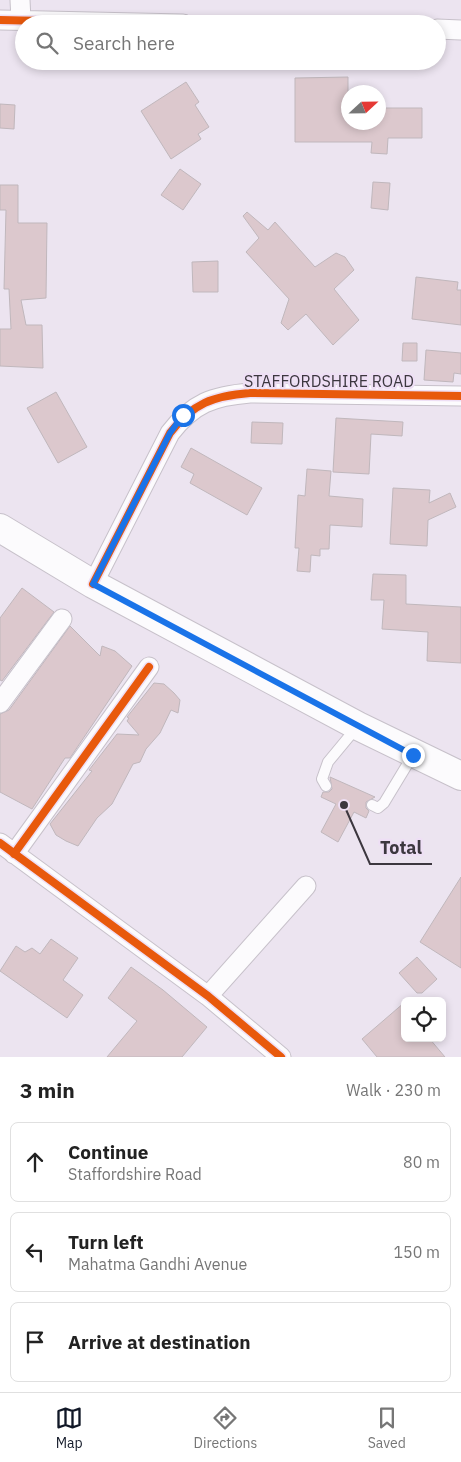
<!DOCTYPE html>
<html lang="en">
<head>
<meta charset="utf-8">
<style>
  body { margin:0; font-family:"IBM Plex Sans",sans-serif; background:#f2f2f2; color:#222 }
  .controls { position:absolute; right:15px; bottom:15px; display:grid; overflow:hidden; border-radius:8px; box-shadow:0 2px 8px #0003 }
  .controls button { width:45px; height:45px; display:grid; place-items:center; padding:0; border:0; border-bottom:1px solid #e0e0e0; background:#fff; color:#222; font:25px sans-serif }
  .compass { position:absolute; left:341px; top:85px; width:45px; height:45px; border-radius:50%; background:#fff; box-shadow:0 2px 8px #0003; rotate:68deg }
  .stop { position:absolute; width:15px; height:15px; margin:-11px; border:4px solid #1a73e8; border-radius:50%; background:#fff }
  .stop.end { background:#1a73e8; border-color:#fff; box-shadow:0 1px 5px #0008 }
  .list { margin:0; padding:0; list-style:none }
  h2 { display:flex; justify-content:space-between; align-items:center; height:65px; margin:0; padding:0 20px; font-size:21px }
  h2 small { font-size:16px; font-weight:400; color:#767676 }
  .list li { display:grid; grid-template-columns:32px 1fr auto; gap:15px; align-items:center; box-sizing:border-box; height:80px; margin:0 10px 10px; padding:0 10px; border:1px solid #e0e0e0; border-radius:8px }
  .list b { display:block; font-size:19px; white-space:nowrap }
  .list p { margin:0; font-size:16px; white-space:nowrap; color:#767676 }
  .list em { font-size:16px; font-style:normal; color:#767676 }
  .icon { flex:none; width:28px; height:28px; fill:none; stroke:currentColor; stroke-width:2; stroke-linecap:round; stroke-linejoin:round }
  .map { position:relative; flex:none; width:461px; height:1057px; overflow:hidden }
  .search { position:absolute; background:#fff; box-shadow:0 2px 8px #0003; left:15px; right:15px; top:15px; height:55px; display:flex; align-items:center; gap:12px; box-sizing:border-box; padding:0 18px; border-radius:28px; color:#767676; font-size:19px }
  .sheet { height:335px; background:#fff }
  nav { display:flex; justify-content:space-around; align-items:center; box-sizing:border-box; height:70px; border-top:1px solid #e0e0e0; background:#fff; font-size:14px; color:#767676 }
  nav a { display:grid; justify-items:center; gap:2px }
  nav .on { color:#111827 }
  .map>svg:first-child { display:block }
  .building { fill:#dcc8cd; stroke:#c0b7bc }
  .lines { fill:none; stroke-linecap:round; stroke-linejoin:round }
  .service-casing { stroke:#c7c1ca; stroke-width:12 }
  .minor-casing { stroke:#c7c1ca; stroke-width:21 }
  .primary-casing { stroke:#c7c1ca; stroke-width:30 }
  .service { stroke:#fcfbfd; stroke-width:10 }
  .minor { stroke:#fcfbfd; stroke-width:19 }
  .primary { stroke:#fcfbfd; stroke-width:28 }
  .cycleway-casing { stroke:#eedff5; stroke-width:11 }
  .cycleway { stroke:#e8590c; stroke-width:8 }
  .route { stroke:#1a73e8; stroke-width:6 }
  .labels { text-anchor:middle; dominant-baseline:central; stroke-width:4.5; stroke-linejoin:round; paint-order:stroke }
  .street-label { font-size:16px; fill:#3c373f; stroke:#eedff5 }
  .leader { fill:none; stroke:#3c373f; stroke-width:2 }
  .callout-dot { fill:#3c373f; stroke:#eedff5; stroke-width:2 }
  .callout-label { font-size:18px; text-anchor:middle; font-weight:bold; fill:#3c373f; stroke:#eedff5; stroke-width:4.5; stroke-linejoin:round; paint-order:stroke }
</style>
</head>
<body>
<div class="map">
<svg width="461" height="1057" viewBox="0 0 461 1057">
  <rect width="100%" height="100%" fill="#ece4f0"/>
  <path class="building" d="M348 77V122H378V108H422V138H388L387 154 371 153 372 142H295V78Z
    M186 82 199 102 195 105 209 127 198 134 201 139 171 159 141 111Z
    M0 104 15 105 14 129 0 128Z
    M180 169 201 184 183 210 161 195Z
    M373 182 390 183 388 210 371 208Z
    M0 185H18V223H47L46 298 21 300 26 325H42L43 368 0 366V329H11L9 289H4L6 210H0Z
    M247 212 268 230 275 222 315 267 336 253 345 257 354 270 334 289 359 320 333 345 306 314 288 330 281 323 289 299 246 252 259 238 243 216Z
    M218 261V292H193L192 262Z
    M416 277 458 282 457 290H461V325L412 319Z
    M403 343H417V361H402Z
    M426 350 461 353V374L454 373 453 382 424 380Z
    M56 392 87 447 58 463 27 408Z
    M336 418 403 422 402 436 371 434 369 474 333 472Z
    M252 422 283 423 282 444 251 443Z
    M191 448 262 488 247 515 190 483 194 474 181 467Z
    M307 469 331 471 329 496 363 499 362 527 330 525 329 549H320V556L311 555 310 572 297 571 299 548H295L298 495 305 496Z
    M393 488 430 490 429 503 450 493 456 507 428 520 427 546 390 544Z
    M373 574 406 575V604L461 607V663L427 661 428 632 382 629 384 600H371Z
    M22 588 54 612 2 681 0 680V618Z
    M70 626 100 656 102 646 115 651 132 666 70 758H65L32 809 0 792V714L9 710Z
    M154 683 164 684 174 693 180 700 178 713 171 710 160 733 146 749 140 762 133 764 112 804 97 818 78 846 66 841 56 835 50 824 92 771 89 770 117 734 139 735 127 721 129 718 127 717Z
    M330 777 375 797 366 802V808L369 811 366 818 354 812 338 842 321 832 336 804 321 797 323 792H329L332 789Z
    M461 877V968L420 942Z
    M51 939 78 958 63 980 83 995 67 1018 0 971 16 946 25 952 32 948 40 954Z
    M417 957 437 979 422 993H417L399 973Z
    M131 967 163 990 207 1027 182 1057H107L137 1021 108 998Z
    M405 1002V1038H429L445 1057H377L362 1039Z"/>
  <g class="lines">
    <g class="service-casing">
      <path id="service" d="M326 786 322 779 328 762 357 727
        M372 805 378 808 384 803 413 755"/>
    </g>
    <g class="minor-casing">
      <path id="minor" d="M20 0 21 20
        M0 20 183 24
        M437 29 461 30
        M93 584 170 433C193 403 213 396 250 393L461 396
        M0 703 62 619
        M0 843 208 996 281 1057
        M14 854 149 667
        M208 996 306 886"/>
    </g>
    <g class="primary-casing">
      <path id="primary" d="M0 528 93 584 358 726 461 776"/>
    </g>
    <use href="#service" class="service"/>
    <use href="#minor" class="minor"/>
    <use href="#primary" class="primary"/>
    <g class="cycleway-casing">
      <path id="cycleway" d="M0 20 183 24
        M93 584 170 433C193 403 213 396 250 393L461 396
        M0 843 208 996 281 1057
        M14 854 149 667"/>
    </g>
    <use href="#cycleway" class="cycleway"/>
  </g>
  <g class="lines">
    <path class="route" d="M183 415 170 433 93 584 413 755"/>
  </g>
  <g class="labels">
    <g class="street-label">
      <text x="329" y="381">STAFFORDSHIRE ROAD</text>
    </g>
  </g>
  <path class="leader" d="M344 805L370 864H432"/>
  <circle class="callout-dot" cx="344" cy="805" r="5"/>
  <g class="callout-label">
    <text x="401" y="854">Total</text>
  </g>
</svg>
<div class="controls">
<button><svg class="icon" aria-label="locate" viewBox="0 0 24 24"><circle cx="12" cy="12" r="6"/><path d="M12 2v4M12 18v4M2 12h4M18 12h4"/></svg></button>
</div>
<svg class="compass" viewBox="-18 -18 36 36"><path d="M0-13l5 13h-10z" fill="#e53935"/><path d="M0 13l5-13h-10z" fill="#767676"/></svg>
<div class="stop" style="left:183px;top:415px"></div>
<div class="stop end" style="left:413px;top:755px"></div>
<div class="search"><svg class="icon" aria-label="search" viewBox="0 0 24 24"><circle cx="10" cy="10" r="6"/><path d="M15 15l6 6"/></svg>Search here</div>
</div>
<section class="sheet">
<h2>3 min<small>Walk · 230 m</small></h2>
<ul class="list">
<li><svg class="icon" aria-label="ahead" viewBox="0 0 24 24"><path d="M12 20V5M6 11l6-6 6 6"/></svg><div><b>Continue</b><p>Staffordshire Road</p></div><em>80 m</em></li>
<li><svg class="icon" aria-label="left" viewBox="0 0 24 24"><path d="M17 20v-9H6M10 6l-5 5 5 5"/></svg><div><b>Turn left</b><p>Mahatma Gandhi Avenue</p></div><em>150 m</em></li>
<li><svg class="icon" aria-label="arrive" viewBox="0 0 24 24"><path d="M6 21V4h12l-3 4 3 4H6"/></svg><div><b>Arrive at destination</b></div></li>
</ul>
</section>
<nav>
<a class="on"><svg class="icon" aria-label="map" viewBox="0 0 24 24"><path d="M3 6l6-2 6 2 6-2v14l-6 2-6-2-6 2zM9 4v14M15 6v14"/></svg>Map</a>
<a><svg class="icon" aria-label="directions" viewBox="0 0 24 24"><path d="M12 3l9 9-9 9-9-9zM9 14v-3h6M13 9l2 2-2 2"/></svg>Directions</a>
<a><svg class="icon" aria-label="saved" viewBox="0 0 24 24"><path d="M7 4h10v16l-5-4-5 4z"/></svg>Saved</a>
</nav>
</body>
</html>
